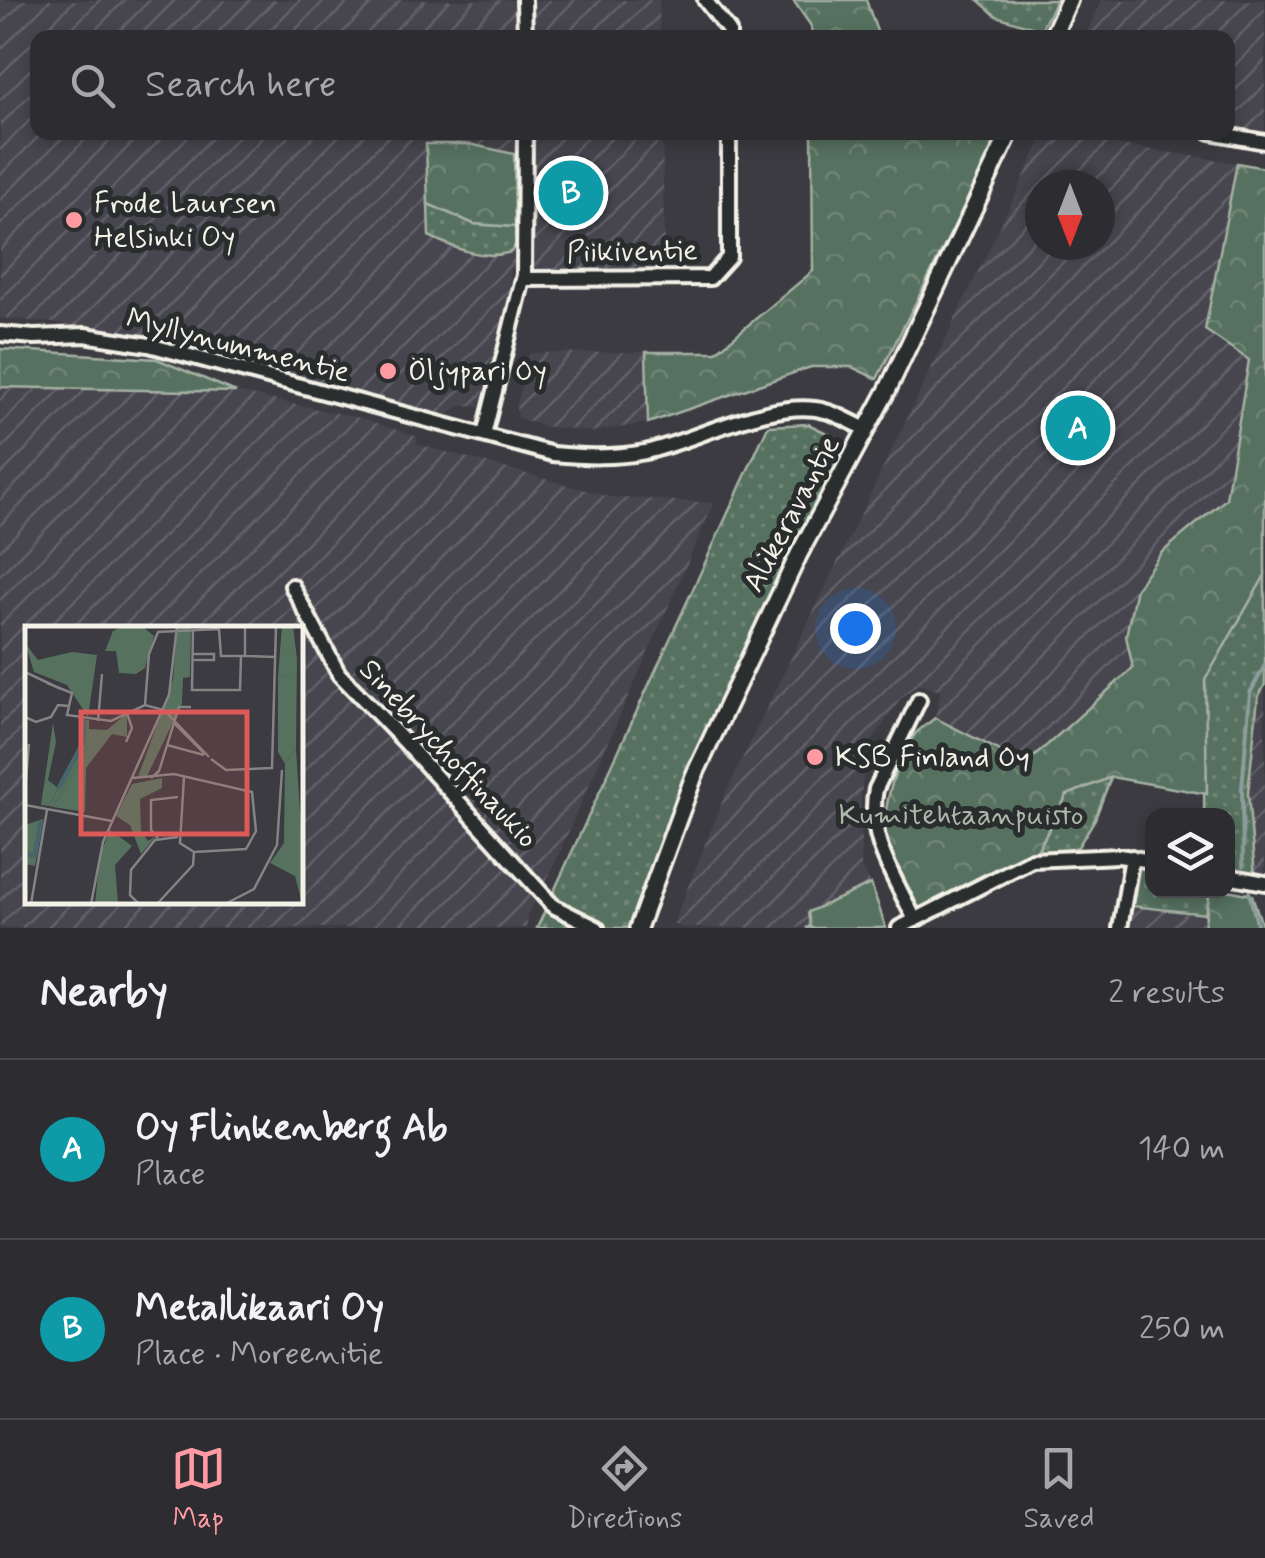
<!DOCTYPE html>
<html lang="en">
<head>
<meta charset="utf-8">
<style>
  body { margin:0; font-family:Mynerve,sans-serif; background:#38383d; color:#f1f3f6 }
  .controls { position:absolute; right:30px; bottom:30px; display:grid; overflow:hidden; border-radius:20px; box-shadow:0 5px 15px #0003 }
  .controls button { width:90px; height:90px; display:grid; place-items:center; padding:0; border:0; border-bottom:2px solid #48484d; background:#2c2c31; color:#f1f3f6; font:50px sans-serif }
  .compass { position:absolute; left:1025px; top:170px; width:90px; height:90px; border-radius:50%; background:#2c2c31; box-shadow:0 5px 15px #0003; rotate:180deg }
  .you { position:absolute; left:855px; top:628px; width:35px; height:35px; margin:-25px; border:8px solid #fff; border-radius:50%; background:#1a73e8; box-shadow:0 0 0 15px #1a73e833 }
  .badge { display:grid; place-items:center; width:65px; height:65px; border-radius:50%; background:#ff9aa2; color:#fff; font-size:32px; font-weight:700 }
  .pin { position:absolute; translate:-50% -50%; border:5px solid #fff; box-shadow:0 2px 10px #0006 }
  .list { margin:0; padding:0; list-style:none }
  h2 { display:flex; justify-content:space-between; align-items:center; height:130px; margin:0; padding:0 40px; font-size:42px }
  h2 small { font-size:32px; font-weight:400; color:#a6a7ab }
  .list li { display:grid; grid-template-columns:65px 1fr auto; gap:30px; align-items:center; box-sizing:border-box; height:180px; padding:0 40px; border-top:2px solid #48484d }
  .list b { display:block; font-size:38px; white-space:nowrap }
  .list p { margin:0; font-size:32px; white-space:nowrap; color:#a6a7ab }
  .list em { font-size:32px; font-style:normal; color:#a6a7ab }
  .icon { flex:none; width:55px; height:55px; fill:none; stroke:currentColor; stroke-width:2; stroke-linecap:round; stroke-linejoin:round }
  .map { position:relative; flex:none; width:1265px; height:928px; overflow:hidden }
  .search { position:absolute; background:#2c2c31; box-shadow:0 5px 15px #0003; left:30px; right:30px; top:30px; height:110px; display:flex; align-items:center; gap:25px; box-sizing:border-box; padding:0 35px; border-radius:20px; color:#a6a7ab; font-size:38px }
  .sheet { height:490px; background:#2c2c31 }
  nav { display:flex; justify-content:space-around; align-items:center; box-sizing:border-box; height:140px; border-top:2px solid #48484d; background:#2c2c31; font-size:28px; color:#a6a7ab }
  nav a { display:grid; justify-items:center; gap:5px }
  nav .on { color:#ff9aa2 }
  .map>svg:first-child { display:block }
  .industrial { fill:url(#industrial-furrows); fill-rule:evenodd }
  .grass { fill:url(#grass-dots); stroke:#a6b1a4; stroke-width:2.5 }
  .forest { fill:url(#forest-crowns); stroke:#a6b1a4; stroke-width:2.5 }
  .park { fill:#57715f; stroke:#a6b1a4; stroke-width:2.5 }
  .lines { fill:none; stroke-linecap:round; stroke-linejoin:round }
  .stream { stroke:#8d9e9c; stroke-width:4 }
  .minor-casing { stroke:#f4f1e8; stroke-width:20 }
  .tertiary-casing { stroke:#f4f1e8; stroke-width:22 }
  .minor { stroke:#2a2d2e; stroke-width:12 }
  .tertiary { stroke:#2a2d2e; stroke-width:15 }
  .poi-dot { fill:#ff9aa2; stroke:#2a2d2e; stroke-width:4 }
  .labels { text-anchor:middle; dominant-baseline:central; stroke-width:10; stroke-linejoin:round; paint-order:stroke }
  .poi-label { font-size:30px; fill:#f4f1e8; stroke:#2a2d2e; text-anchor:start }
  .street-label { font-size:30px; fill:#f4f1e8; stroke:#2a2d2e }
  .park-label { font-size:30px; fill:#adb7aa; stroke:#2a2d2e }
  .inset-river { fill:none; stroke:#486669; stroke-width:5 }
  .inset-road { fill:none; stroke:#858484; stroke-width:2.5 }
  .view { fill:#de5a58; fill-opacity:0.15; stroke:#de5a58; stroke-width:5 }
  .inset-edge { fill:none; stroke:#f4f1e8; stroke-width:5 }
</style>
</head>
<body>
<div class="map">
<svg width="1265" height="928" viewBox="0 0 1265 928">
  <defs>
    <pattern id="industrial-furrows" width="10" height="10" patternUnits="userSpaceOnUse" patternTransform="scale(2.5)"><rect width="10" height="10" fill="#47454e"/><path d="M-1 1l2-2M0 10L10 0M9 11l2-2" fill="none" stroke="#626068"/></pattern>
    <pattern id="grass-dots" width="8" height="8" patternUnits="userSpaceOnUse" patternTransform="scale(2.5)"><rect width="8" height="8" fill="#57715f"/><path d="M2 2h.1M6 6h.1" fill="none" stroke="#708676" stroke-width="1.8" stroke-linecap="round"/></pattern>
    <pattern id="forest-crowns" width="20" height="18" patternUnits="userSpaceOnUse" patternTransform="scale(2.5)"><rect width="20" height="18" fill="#57715f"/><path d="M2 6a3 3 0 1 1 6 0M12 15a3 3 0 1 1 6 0" fill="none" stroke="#708676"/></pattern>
  </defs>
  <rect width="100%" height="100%" fill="#3b3b41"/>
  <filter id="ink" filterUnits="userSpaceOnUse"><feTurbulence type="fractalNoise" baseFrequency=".01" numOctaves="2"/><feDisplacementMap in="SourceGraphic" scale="20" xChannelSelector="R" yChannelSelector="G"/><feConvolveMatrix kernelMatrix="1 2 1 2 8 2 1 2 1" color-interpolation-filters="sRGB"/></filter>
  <g filter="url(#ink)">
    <path class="industrial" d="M0 0H659L660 37 38 38V132L662 133 665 271 511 268 510 293 479 407 460 406 447 415 116 329 0 318Z
      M1101 0H1265V137L1228 131V38H1084Z
      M1045 133 1237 163 1205 330 1249 359 1226 499 1162 553 1136 588 1126 636 1133 667 1026 765 935 718 940 691 918 684 901 698 869 746 861 793V866L871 884 808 912 810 926 806 928H682L673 924 727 790ZM1040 185H1100V245H1040Z
      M646 352 648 423 591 432 542 426 518 418 516 408 529 353Z
      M0 387 236 392 361 418 418 437 417 444 611 497 714 503 550 874 527 915V928H0ZM28 628H300V901H28Z
      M1265 685V874L1255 876 1248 793 1258 697Z
      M1131 906 1205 914 1204 928H1128Z"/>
    <path class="grass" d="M978 0H1056L1041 30 996 16Z
      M428 204 474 224 515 227 517 242 511 252C483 261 454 248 429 236Z
      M808 424 829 434 840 458C761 609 697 767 639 928H537L768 426Z
      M1265 575V685L1258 697 1248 793 1255 876 1228 869V816H1204L1205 680Z
      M1111 777 1095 819 1078 847 1033 860 1067 795Z
      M1134 862 1152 866V891H1210L1205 914 1131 906Z"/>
    <path class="forest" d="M793 0H866L879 37H812L811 26Z
      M994 132 1001 134 877 379 852 367H811L648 423 646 352H716L813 271 812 133Z
      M426 144H469L514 154 515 227 474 224 428 204Z
      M1237 163 1265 168V575L1205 680 1207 794 1111 777 1067 795 1032 860 915 920C916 894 899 878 889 854 876 822 895 760 916 733 921 728 929 723 935 718L1026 764 1133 668 1126 636 1136 588 1161 553 1226 499 1249 360 1205 330Z
      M0 349 157 359 236 392 0 387Z
      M1228 890 1252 895 1263 928H1204L1210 891Z"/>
    <path class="park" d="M871 884 886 928H806L810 926 808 912Z"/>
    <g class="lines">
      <path class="stream" d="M1243 866 1242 789 1250 693 1265 665
        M1249 892 1258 928"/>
      <g class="minor-casing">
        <path id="minor" d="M524 0 525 38
          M705 0 729 31V38
          M1210 132 1265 142
          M523 279 710 278 729 257V132
          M0 334 34 337 85 335 149 345 553 454C585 457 614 458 645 452 695 441 774 397 825 411 839 414 853 424 867 429
          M484 435 524 275 525 132
          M292 586 339 674 404 741 553 906 597 928
          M1228 876 1265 883
          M915 920C895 878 866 837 876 789L919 700
          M899 928 1032 860 1119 856 1152 861
          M1120 928 1132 857"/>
      </g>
      <g class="tertiary-casing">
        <path id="tertiary" d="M1052 38 1069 0
          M638 928 694 776 799 554 888 389 1010 132"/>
      </g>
      <use href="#minor" class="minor"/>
      <use href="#tertiary" class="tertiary"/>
    </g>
  </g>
  <g class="poi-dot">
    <circle cx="74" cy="220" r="10"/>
    <circle cx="388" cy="371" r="10"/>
    <circle cx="815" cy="757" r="10"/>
  </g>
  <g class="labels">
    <g class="poi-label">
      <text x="94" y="203">Frode Laursen<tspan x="94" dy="34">Helsinki Oy</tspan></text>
      <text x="408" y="371">Öljypari Oy</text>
      <text x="835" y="757">KSB Finland Oy</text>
    </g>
    <g class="street-label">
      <text transform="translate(632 252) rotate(-1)">Piikiventie</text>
      <text transform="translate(238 346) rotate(14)">Myllynummentie</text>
      <text transform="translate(792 514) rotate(-62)">Alikeravantie</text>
      <text transform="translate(448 754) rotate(47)">Sinebrychoffinaukio</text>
    </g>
    <g class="park-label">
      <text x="961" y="815">Kumitehtaanpuisto</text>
    </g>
  </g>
  <g transform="translate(25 626)">
    <rect width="278" height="278" fill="#3b3b41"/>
    <path d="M152 0H166L165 51 158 52 157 78 121 152 113 151 148 54ZM272 33 271 122 260 138 253 126V51L267 47ZM57 93 64 94V119L28 181 24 180 57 116ZM18 193 10 240 0 238V199ZM85 204 107 220 90 239 93 277 70 278 75 229Z" fill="#57715f"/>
    <path d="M98 0H117L129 10 120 42 111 48 94 47 91 25H80L88 5ZM257 0H268L272 33 268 47 253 51ZM0 17 13 34 47 26 72 29 63 91 42 59 9 46ZM102 87V111L87 108 61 142 60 186 28 181 64 119 63 103 82 104ZM28 97 31 116 23 154 33 162 24 180 16 179ZM271 122 277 218V277L270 250 245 237 259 217 260 138ZM137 152V162L115 173 116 205 123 215 131 210 116 228 105 199 91 190 107 158Z" fill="#57715f"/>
    <path class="inset-river" d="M34 162 58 117 59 94M0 229H10L16 195"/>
    <path class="inset-road" d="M168 3 167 64H215L216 30M194 3 196 30H220V0M278 8V171M220 30 251 31M167 34H189V28H167M0 46 36 63M22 57 47 67 42 89 86 95 120 79 139 84 184 131M120 79 124 28 133 6 194 3M0 91 11 96 26 91 33 79 44 80M73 95 77 48M149 97 180 128M101 116 107 102 102 87M142 119 179 129M186 133 201 144 247 142 251 0M108 152 149 148 227 166 231 205 221 223 169 226 155 217 159 151M126 152 134 145 154 81H166M0 165 4 118M0 179 87 195M133 212 126 204V174L153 171M6 278 22 184M66 278 78 216 144 69 152 0M114 278 105 269 106 244 130 214 153 211M132 278 168 239 169 226M200 278 229 263 252 219 257 144"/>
    <path class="view" d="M56 86H222V208H56Z"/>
    <rect width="278" height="278" class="inset-edge"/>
  </g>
</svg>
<div class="controls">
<button><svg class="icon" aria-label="layers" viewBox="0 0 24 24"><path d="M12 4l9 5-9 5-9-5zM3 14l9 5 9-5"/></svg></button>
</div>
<svg class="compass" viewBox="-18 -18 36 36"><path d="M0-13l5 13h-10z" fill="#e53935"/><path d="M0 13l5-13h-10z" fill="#a6a7ab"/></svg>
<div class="you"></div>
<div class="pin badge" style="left:1078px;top:428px;background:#0f9aa8">A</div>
<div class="pin badge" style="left:571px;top:193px;background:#0f9aa8">B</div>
<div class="search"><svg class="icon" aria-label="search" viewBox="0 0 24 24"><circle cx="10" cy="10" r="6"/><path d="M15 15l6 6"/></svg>Search here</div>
</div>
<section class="sheet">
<h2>Nearby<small>2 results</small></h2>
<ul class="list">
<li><span class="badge" style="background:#0f9aa8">A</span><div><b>Oy Flinkenberg Ab</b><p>Place</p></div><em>140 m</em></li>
<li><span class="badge" style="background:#0f9aa8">B</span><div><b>Metallikaari Oy</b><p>Place · Moreenitie</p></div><em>250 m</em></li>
</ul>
</section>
<nav>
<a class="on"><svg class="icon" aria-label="map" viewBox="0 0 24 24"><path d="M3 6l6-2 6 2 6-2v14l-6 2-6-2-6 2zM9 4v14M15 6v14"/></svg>Map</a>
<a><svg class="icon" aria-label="directions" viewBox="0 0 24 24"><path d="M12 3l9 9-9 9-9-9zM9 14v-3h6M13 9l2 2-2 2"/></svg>Directions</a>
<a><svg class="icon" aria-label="saved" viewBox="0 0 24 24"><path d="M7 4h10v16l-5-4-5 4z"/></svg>Saved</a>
</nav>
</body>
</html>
